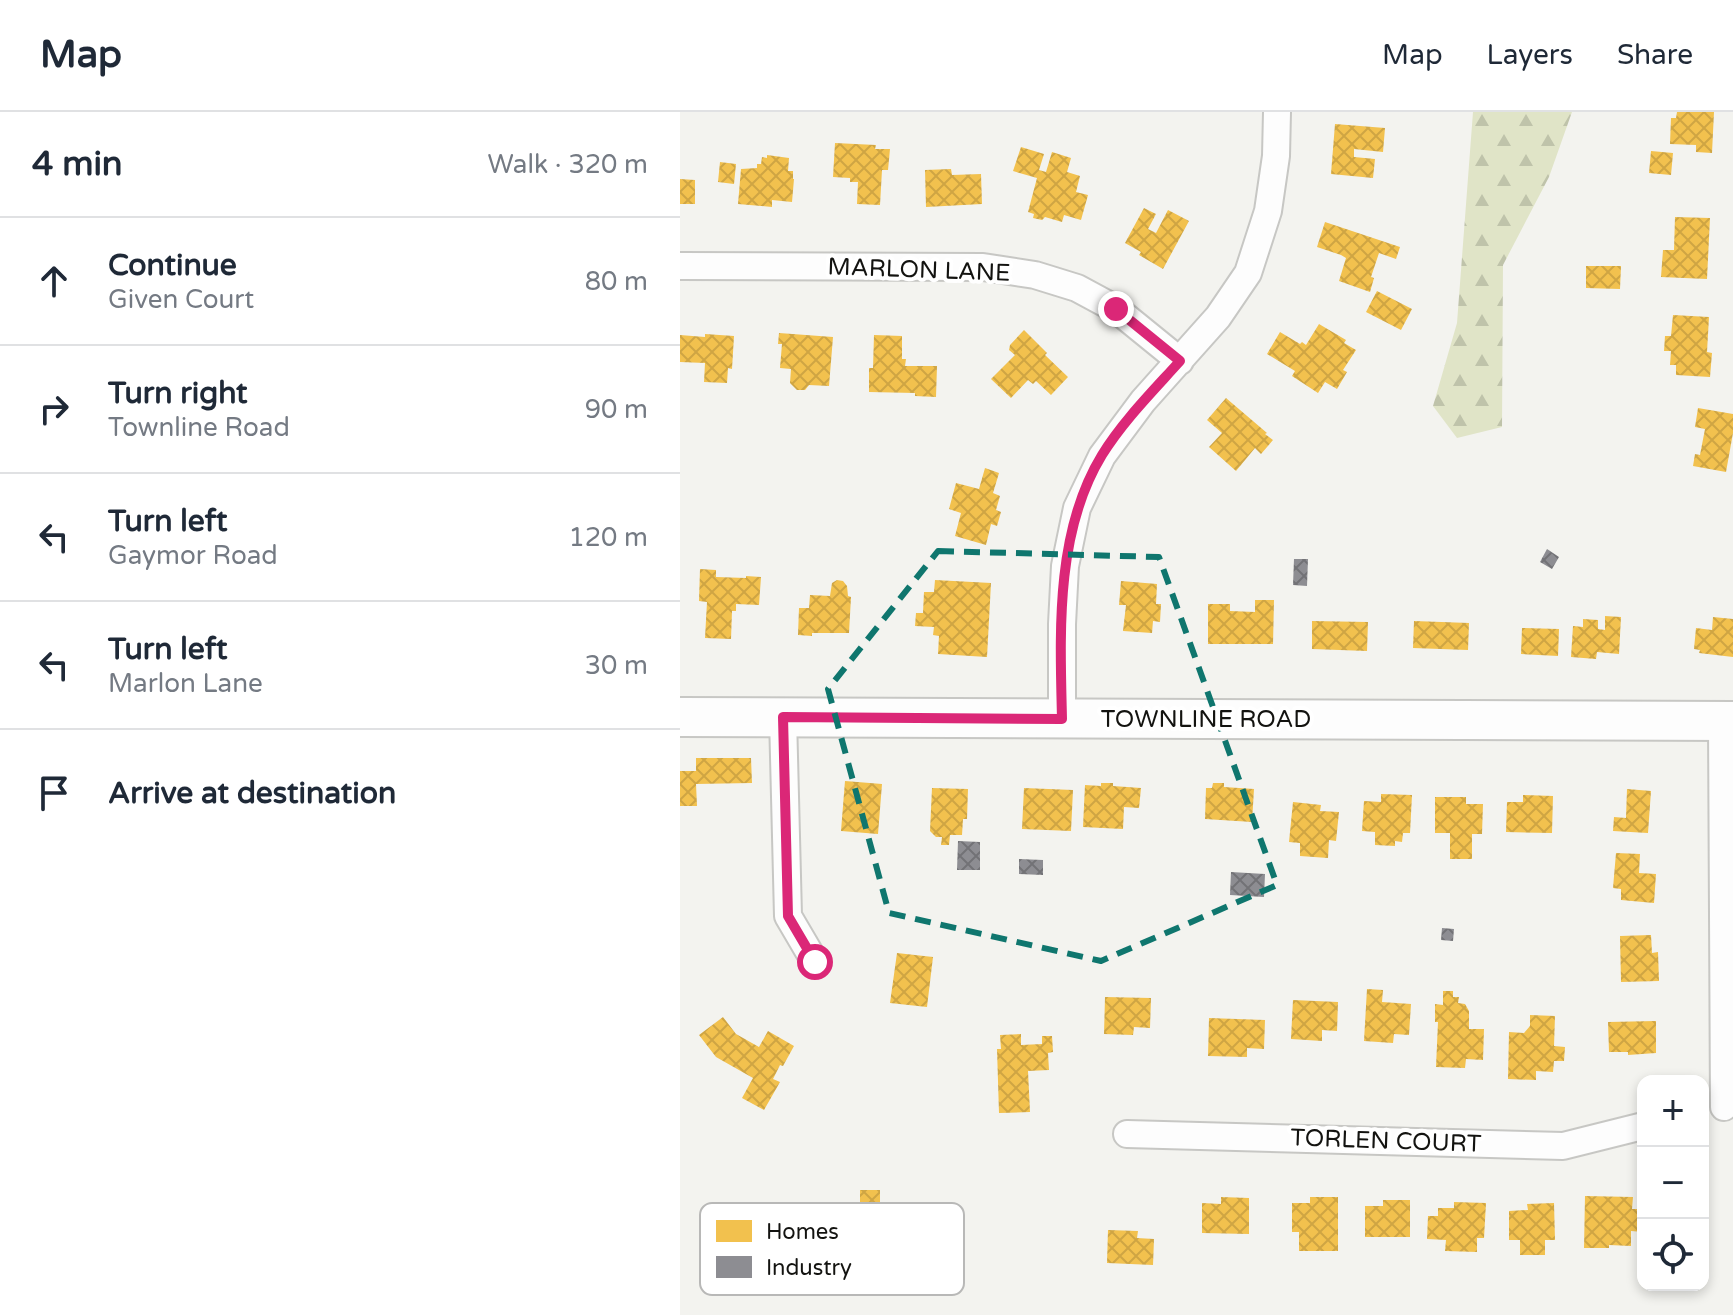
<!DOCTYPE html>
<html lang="en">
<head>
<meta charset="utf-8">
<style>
  body { margin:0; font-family:"Varela Round",sans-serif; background:#f2f2f3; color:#1f2937 }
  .controls { position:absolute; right:24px; bottom:24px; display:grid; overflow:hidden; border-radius:16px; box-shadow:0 4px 12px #0003 }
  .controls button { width:72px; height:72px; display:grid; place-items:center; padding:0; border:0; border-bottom:2px solid #e0e1e3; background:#fff; color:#1f2937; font:40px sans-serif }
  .stop { position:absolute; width:24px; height:24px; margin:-18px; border:6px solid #db2777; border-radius:50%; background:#fff }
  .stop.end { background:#db2777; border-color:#fff; box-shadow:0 2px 8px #0008 }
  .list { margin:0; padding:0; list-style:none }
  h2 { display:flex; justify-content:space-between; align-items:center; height:104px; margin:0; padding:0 32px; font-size:34px }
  h2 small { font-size:26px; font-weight:400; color:#747a83 }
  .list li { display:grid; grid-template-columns:52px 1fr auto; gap:24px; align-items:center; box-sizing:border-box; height:128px; padding:0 32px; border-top:2px solid #e0e1e3 }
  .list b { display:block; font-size:30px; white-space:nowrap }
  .list p { margin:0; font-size:26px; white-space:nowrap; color:#747a83 }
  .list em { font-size:26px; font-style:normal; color:#747a83 }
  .icon { flex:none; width:44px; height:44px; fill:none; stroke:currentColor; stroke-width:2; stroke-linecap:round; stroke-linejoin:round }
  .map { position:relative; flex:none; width:1053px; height:1203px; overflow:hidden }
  header { display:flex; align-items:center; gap:48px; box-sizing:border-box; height:112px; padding:0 40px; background:#fff; border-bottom:2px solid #e0e1e3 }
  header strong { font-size:38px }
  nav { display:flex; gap:44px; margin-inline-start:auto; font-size:28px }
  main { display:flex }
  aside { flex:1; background:#fff }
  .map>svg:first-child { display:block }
  .forest { fill:url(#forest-firs) }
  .homes { fill:url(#homes-cross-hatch) }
  .industry { fill:url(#industry-cross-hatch) }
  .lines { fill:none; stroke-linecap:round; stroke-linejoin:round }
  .street-casing { stroke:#c7c7c4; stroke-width:30 }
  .secondary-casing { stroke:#c7c7c4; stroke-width:42 }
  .street { stroke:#fdfdfd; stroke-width:26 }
  .secondary { stroke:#fdfdfd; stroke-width:38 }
  .route { stroke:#db2777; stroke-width:10 }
  .marked { fill:none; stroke:#0f766e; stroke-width:6; stroke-dasharray:16 10; stroke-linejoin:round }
  .labels { text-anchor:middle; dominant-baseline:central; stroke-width:8; stroke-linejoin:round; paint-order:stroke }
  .street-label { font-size:24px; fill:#131310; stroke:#fff }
  .key { fill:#fff; stroke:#b8b8b7; stroke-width:2 }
  .key-label { font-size:22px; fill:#131310 }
</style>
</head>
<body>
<header>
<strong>Map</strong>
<nav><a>Map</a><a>Layers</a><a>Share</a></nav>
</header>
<main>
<aside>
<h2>4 min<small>Walk · 320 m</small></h2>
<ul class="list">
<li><svg class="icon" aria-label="ahead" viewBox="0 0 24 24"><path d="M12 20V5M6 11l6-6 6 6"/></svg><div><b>Continue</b><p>Given Court</p></div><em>80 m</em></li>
<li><svg class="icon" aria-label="right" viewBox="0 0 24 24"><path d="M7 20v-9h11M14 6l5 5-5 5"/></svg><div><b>Turn right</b><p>Townline Road</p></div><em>90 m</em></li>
<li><svg class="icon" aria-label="left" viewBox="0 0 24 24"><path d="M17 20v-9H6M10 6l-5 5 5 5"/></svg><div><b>Turn left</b><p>Gaymor Road</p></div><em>120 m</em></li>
<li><svg class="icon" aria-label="left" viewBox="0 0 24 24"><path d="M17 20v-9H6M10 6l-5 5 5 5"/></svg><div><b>Turn left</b><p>Marlon Lane</p></div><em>30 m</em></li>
<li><svg class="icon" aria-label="arrive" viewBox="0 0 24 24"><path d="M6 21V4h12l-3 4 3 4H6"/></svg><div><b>Arrive at destination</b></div></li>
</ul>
</aside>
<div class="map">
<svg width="1053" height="1203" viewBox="0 0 1053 1203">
  <defs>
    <pattern id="forest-firs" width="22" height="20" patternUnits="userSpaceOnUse" patternTransform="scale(2)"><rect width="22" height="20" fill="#e0e4c7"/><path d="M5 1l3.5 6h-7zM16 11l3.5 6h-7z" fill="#bfc3aa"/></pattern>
    <pattern id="homes-cross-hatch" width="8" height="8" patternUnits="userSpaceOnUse" patternTransform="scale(2)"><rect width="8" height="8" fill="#f2c14e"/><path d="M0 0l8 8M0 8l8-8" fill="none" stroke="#cfa543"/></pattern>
    <pattern id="industry-cross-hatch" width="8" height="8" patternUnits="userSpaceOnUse" patternTransform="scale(2)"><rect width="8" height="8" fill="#8d8d92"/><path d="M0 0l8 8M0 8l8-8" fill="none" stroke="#727276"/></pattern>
  </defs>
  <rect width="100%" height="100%" fill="#f3f3ef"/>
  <path class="forest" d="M793 0H892L869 65 823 153 822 315 777 326 753 294 777 211Z"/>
  <path class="homes" d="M997 0H1034L1032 41 1016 40V33L990 32 991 6H996Z
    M655 12 705 16 703 40 674 37V45L695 47 693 66 651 62Z
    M155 31 196 33 195 37H210L208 58H202L200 93 177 92 178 70H170V66L153 65Z
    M341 35 364 42 359 58 366 60 372 40 391 46 387 60 400 64 396 80 408 83 401 108 384 103 382 110 365 105 362 108 353 106 354 102 348 100 357 66 333 59Z
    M971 39 993 41 991 63 969 61Z
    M87 43 109 46 108 59H113V67H114L112 90 92 88V95L58 92 61 57 77 56V52H81L82 45 87 46Z
    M40 50 56 52 54 72 38 70Z
    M271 57 272 63 301 62 302 92 246 95 245 58Z
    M0 67 15 68V92H0Z
    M464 96 476 102 468 117 476 121 488 98 509 109 483 157 459 143 461 140 445 131Z
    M995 105 1030 106 1027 167 981 165 983 138H994Z
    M645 110 720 135 716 147 699 141 691 165 694 166 690 180 659 169 666 146 661 143 637 135Z
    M906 154H941L940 177 906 176Z
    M697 179 732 197 721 218 686 200Z
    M993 203 1029 205 1027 240 1032 241 1030 265 996 263V253H990L991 239H984L985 224H991Z
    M639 212 666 228 664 231 676 238 663 258 667 260 657 277 645 270 638 281 612 264 615 259 587 242 600 220 620 232 622 230 626 233Z
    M344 218 367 241 365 243 388 265 371 283 356 269 353 272 348 268 331 286 311 267 335 243 329 238 330 233Z
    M99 221 153 225 149 274 129 273 125 278H117L110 271 111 257 100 256 102 232H98Z
    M25 222 54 224 52 257 48 256 47 271 24 270 25 251 0 250V223L25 225Z
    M194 223 222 224V247H226L225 254H257L256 285 235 284V281L189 280V256H193Z
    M546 286 587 321 585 322 593 328 581 342 575 336 556 359 529 335 542 321 527 308Z
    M1018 296 1053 302V321L1046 360 1013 354 1015 342 1020 343 1025 317 1015 315Z
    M305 356 319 361 313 381 320 384 316 398 321 400 317 414 311 412 306 433 275 424 281 401 269 397 276 371 299 377Z
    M20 457 36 458V465L66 466V464L81 465 79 493 56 492V499H52L51 527 25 526 27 490 19 489Z
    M157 468 163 469 167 474 168 484 171 485 169 521H132V524L118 523 119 496H129L130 483 150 484 152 471Z
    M255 468 311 471 307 545 258 542 259 524 253 523 254 515 235 514 236 501H243L244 480H254Z
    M441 469 477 472 476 492H481L480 510 473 509 472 521 443 519 446 493H439Z
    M575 488H594L593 532H528V492H550V499L575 500Z
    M925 504 941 505 939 542 917 540 916 547 891 545 893 514 903 515V507L918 508V517L925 518Z
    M1033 505 1053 507V545L1019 541 1020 538 1014 537 1016 516 1032 518Z
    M632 509 688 510 687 539 632 537Z
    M734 509 789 511 788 538 733 536Z
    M842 516 879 517 878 544 841 542Z
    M16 646H71L72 671 16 672 17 694H0V659H16Z
    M165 669 202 672 198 722 161 719Z
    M421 671H433V674L461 676 459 696 444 695 443 717 403 715 405 673 421 674Z
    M533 671H544V675L574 677 572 710 525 707 526 676H532Z
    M252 676 288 677 287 707H283L282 723H270L269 733H261L262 725H256L250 719Z
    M344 676 393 678 391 719 342 717Z
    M947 677 971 679 968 721 933 719 934 705 946 706Z
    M701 682 732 683 730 721H723L722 730 715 729V734L695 733V720L682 719 684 689 701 690Z
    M843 683 873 684 872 721 826 720 827 690H843Z
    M755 685H786V692H803L802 722H792V747H770V721H755Z
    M613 690 641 693 640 699 659 700 656 729 649 728 648 746 620 744V731L609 730Z
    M936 741 960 742 959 761 976 762 974 791 941 788V777L933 776Z
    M971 823 972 841 978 840 979 869 941 870 940 824Z
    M217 841 253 845 247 895 210 891Z
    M687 877 703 878 702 890 731 892 729 923 714 922 713 931 684 929Z
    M763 879H773V885H779L778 891 785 892 789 899V917H804L803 948 786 947 785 956 756 955 758 910H755V892L763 893Z
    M425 885 471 886 470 916 454 915 453 923 424 922Z
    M613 888 658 890 657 919 642 918V929L611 927Z
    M850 903 875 904 874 934 885 935 884 949H874L873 960 856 959V968L828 967 829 920 844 921 850 914Z
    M43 905 56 922 79 935 88 919 114 934 103 954 100 953 93 967 100 970 84 998 62 986 73 966 36 945 19 923Z
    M529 906 585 908 584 937 567 936V945L528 944Z
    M976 909V941L948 943V940H929L928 910Z
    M341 922V933L362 932V924H372L373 940 368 941 369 958 348 959 350 1000 319 1001 317 937H321L320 923Z
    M1023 1076H1026V1102H1023Z
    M180 1078H200V1134H180Z
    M905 1084 953 1085 952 1097H963V1120L951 1119V1134L929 1133V1136H904Z
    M541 1085 569 1086V1122L522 1121V1091L541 1092Z
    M630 1085H658V1139H619V1120H612V1091H630Z
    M703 1088H730V1125H685V1094H703Z
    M774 1090 806 1091 804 1126H797V1140L765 1139 766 1128 747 1127 748 1104H758V1096H774Z
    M874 1091 875 1128H865V1143H840V1128H829V1099L848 1098 847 1092Z
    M428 1118 458 1119 457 1126 474 1127 473 1153 427 1151Z"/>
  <path class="industry" d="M867 437 879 445 872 457 860 450Z
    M614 447H628L627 474 613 473Z
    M278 729 300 730V758H277Z
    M339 747 363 748V763L339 762Z
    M551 760 585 762 584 785 550 783Z
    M762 816 774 817 773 829 761 828Z"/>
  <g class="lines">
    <g class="street-casing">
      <path id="street" d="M0 154 303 155 355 163 397 176 436 197 500 249
        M103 605 108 804 135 850
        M382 607V512L385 454 397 396 422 344 463 289 538 205 568 161 588 99 596 44 597 0
        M1042 610 1044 995
        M447 1022 883 1034 963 1014"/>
    </g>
    <g class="secondary-casing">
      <path id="secondary" d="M0 605 1053 609"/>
    </g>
    <use href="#street" class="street"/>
    <use href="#secondary" class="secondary"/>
  </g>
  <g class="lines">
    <path class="route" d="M135 850 108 804 103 605 382 607C380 520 375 420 422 343 443 309 473 279 500 249L436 197"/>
  </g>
  <path class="marked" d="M258 439 479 445 597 773 421 849 209 801 148 577Z"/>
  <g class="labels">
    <g class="street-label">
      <text transform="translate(239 158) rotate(2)">MARLON LANE</text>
      <text x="526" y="607">TOWNLINE ROAD</text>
      <text transform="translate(706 1029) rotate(2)">TORLEN COURT</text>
    </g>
  </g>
  <rect x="20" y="1091" width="264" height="92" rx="12" class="key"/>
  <rect x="36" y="1108" width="36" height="22" fill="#f2c14e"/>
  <rect x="36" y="1144" width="36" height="22" fill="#8d8d92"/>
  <g class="key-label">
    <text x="86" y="1127">Homes</text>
    <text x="86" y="1163">Industry</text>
  </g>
</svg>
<div class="controls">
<button>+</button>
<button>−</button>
<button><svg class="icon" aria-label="locate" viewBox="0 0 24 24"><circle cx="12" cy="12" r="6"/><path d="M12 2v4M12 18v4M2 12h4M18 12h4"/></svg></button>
</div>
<div class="stop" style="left:135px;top:850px"></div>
<div class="stop end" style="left:436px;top:197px"></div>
</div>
</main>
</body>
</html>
